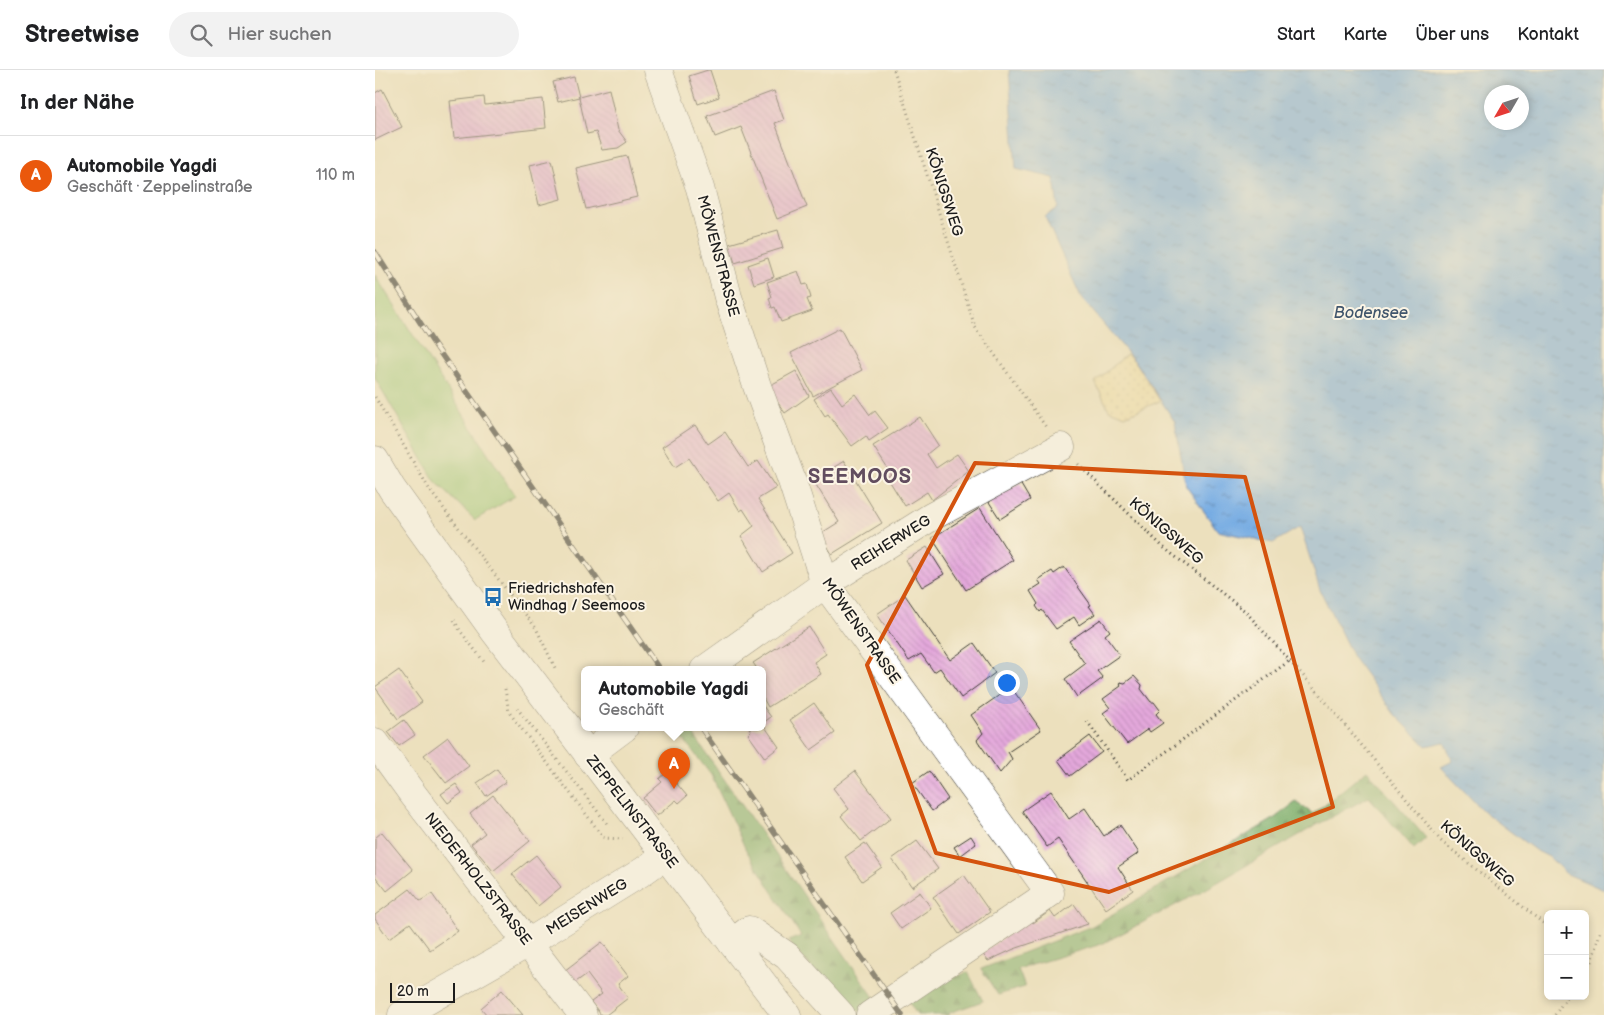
<!DOCTYPE html>
<html lang="de">
<head>
<meta charset="utf-8">
<style>
  body { margin:0; font-family:"Balsamiq Sans",sans-serif; background:#f2f2f2; color:#202124 }
  .controls { position:absolute; right:15px; bottom:15px; display:grid; overflow:hidden; border-radius:8px; box-shadow:0 2px 8px #0003 }
  .controls button { width:45px; height:45px; display:grid; place-items:center; padding:0; border:0; border-bottom:1px solid #e0e0e0; background:#fff; color:#202124; font:25px sans-serif }
  .compass { position:absolute; left:1109px; top:15px; width:45px; height:45px; border-radius:50%; background:#fff; box-shadow:0 2px 8px #0003; rotate:231deg }
  .scale { position:absolute; left:15px; bottom:12px; width:65px; box-sizing:border-box; padding-left:5px; border:2px solid #1c1c1c; border-top:0; font-size:14px; line-height:18px; white-space:nowrap; color:#1c1c1c; -webkit-text-stroke:4px #fcf5e5; paint-order:stroke }
  .you { position:absolute; left:631px; top:612px; width:18px; height:18px; margin:-12px; border:4px solid #fff; border-radius:50%; background:#1a73e8; box-shadow:0 0 0 8px #1a73e833 }
  .badge { display:grid; place-items:center; width:32px; height:32px; border-radius:50%; background:#ea580c; color:#fff; font-size:16px; font-weight:700 }
  .pin { position:absolute; translate:-50% -41px; filter:drop-shadow(0 1px 2px #0008) }
  .pin::after { content:''; position:absolute; top:26px; width:18px; height:15px; background:inherit; clip-path:polygon(0 0,100% 0,50% 100%) }
  .popup { position:absolute; left:206px; top:596px; width:185px; height:65px; box-sizing:border-box; display:grid; place-content:center; border-radius:8px; background:#fff; filter:drop-shadow(0 1px 4px #0005); font-size:16px; white-space:nowrap; color:#757577 }
  .popup b { font-size:19px; color:#202124 }
  .popup::after { content:''; position:absolute; left:50%; top:100%; margin-left:-10px; border:10px solid transparent; border-top-color:#fff }
  .list { margin:0; padding:0; list-style:none }
  h2 { display:flex; justify-content:space-between; align-items:center; height:65px; margin:0; padding:0 20px; font-size:21px }
  h2 small { font-size:16px; font-weight:400; color:#757577 }
  .list li { display:grid; grid-template-columns:32px 1fr auto; gap:15px; align-items:center; box-sizing:border-box; height:80px; padding:0 20px; border-top:1px solid #e0e0e0 }
  .list b { display:block; font-size:19px; white-space:nowrap }
  .list p { margin:0; font-size:16px; white-space:nowrap; color:#757577 }
  .list em { font-size:16px; font-style:normal; color:#757577 }
  .icon { flex:none; width:28px; height:28px; fill:none; stroke:currentColor; stroke-width:2; stroke-linecap:round; stroke-linejoin:round }
  .map { position:relative; flex:none; width:1229px; height:945px; overflow:hidden }
  header { display:flex; align-items:center; gap:30px; box-sizing:border-box; height:70px; padding:0 25px; background:#fff; border-bottom:1px solid #e0e0e0 }
  header strong { font-size:24px }
  nav { display:flex; gap:28px; margin-inline-start:auto; font-size:18px }
  .search { width:350px; height:45px; background:#f2f2f2; display:flex; align-items:center; gap:12px; box-sizing:border-box; padding:0 18px; border-radius:28px; color:#757577; font-size:19px }
  main { display:flex }
  aside { flex:1; background:#fff }
  .map>svg:first-child { display:block }
  .forest { fill:url(#forest-firs); stroke:#4a6442 }
  .sand { fill:url(#sand-dots); stroke:#857b5d }
  .green { fill:#97c776; stroke:#5a7249 }
  .water { fill:url(#water-ripples); stroke:#486480; fill-rule:evenodd }
  .building { fill:url(#building-back-hatch) }
  .lines { fill:none; stroke-linecap:round; stroke-linejoin:round }
  .minor-casing { stroke:#3b3934; stroke-width:29 }
  .major-casing { stroke:#3b3934; stroke-width:29 }
  .path { stroke:#3b3934; stroke-width:3; stroke-dasharray:1 4; stroke-linecap:butt }
  .minor { stroke:#fff; stroke-width:28 }
  .major { stroke:#fff; stroke-width:28 }
  .rail-casing { stroke:#1c1c1c; stroke-width:5.5 }
  .rail { stroke:#fcf5e5; stroke-width:4; stroke-dasharray:11; stroke-linecap:butt }
  .marked { fill:none; stroke:#d4530e; stroke-width:4; stroke-linejoin:round }
  .labels { text-anchor:middle; dominant-baseline:central; stroke-width:4; stroke-linejoin:round; paint-order:stroke }
  .street-label { font-size:15px; fill:#1c1c1c; stroke:#fcf5e5 }
  .poi-label { font-size:15px; fill:#1c1c1c; stroke:#fcf5e5; text-anchor:start }
  .water-label { font-size:16px; font-style:italic; fill:#40556c; stroke:#fcf5e5 }
  .district-label { font-size:20px; font-weight:bold; letter-spacing:1px; fill:#624d5f; stroke:#fcf5e5 }
</style>
</head>
<body>
<header>
<strong>Streetwise</strong>
<div class="search"><svg class="icon" aria-label="search" viewBox="0 0 24 24"><circle cx="10" cy="10" r="6"/><path d="M15 15l6 6"/></svg>Hier suchen</div>
<nav><a>Start</a><a>Karte</a><a>Über uns</a><a>Kontakt</a></nav>
</header>
<main>
<aside>
<h2>In der Nähe<small></small></h2>
<ul class="list">
<li><span class="badge">A</span><div><b>Automobile Yagdi</b><p>Geschäft · Zeppelinstraße</p></div><em>110 m</em></li>
</ul>
</aside>
<div class="map">
<svg width="1229" height="945" viewBox="0 0 1229 945">
  <defs>
    <pattern id="forest-firs" width="22" height="20" patternUnits="userSpaceOnUse" patternTransform="scale(1.25)"><rect width="22" height="20" fill="#79ac67"/><path d="M5 1l3.5 6h-7zM16 11l3.5 6h-7z" fill="#628b54"/></pattern>
    <pattern id="sand-dots" width="8" height="8" patternUnits="userSpaceOnUse" patternTransform="scale(1.25)"><rect width="8" height="8" fill="#eeda9e"/><path d="M2 2h.1M6 6h.1" fill="none" stroke="#ccba88" stroke-width="1.8" stroke-linecap="round"/></pattern>
    <pattern id="water-ripples" width="26" height="14" patternUnits="userSpaceOnUse" patternTransform="scale(1.25)"><rect width="26" height="14" fill="#75abe3"/><path d="M2 4q2-2 4 0t4 0M15 11q2-2 4 0t4 0" fill="none" stroke="#5f8ab7"/></pattern>
    <pattern id="building-back-hatch" width="6" height="6" patternUnits="userSpaceOnUse" patternTransform="scale(1.25)"><rect width="6" height="6" fill="#e4a8dc"/><path d="M-1 5l2 2M0 0l6 6M5-1l2 2" fill="none" stroke="#c390bc"/></pattern>
  </defs>
  <rect width="100%" height="100%" fill="#fcf5e5"/>
  <filter id="ink" filterUnits="userSpaceOnUse"><feTurbulence type="fractalNoise" baseFrequency=".02" numOctaves="2"/><feDisplacementMap in="SourceGraphic" scale="10" xChannelSelector="R" yChannelSelector="G"/><feConvolveMatrix kernelMatrix="1 2 1 2 8 2 1 2 1" color-interpolation-filters="sRGB"/></filter>
  <filter id="wash" filterUnits="userSpaceOnUse"><feTurbulence type="fractalNoise" baseFrequency=".0096" numOctaves="4" result="noise"/><feDisplacementMap in="SourceGraphic" scale="20" xChannelSelector="R" yChannelSelector="G"/><feGaussianBlur stdDeviation="1.12" result="paint"/><feColorMatrix in="noise" values="0 0 0 0 0 0 0 0 0 0 0 0 0 0 0 0 0 1.4 0 .05"/><feComposite in="paint" operator="in"/></filter>
  <g filter="url(#wash)">
    <rect width="100%" height="100%" fill="#ece0bd"/>
    <path class="forest" d="M300 658H314L505 936 487 942 468 935 413 871 426 866 371 780 336 705Z
      M992 700 1051 768 1039 779 994 727 940 756 831 819 727 874 643 899 650 917 623 925 606 899 717 856 897 750 921 732 938 744Z
      M593 902 608 931 574 943 575 945H542L530 926Z"/>
    <path class="sand" d="M752 284 762 294 785 331 750 346 734 340 720 312Z"/>
    <path class="green" d="M0 205 140 426 100 450 60 411 0 308Z"/>
    <path class="water" d="M634 0H1229V820L1190 803 1174 787 1160 780 1108 741 1066 697 1078 691 1069 672 1051 676 1020 645 978 587 945 520 925 457 898 473 843 461 811 416 800 352 762 294 706 227 670 147 683 138 679 108 641 99ZM1116 22H1146V52H1116Z"/>
    <g id="blocks">
      <path class="building" d="M333 0H335L344 27 323 34 314 6Z
        M199 7 204 27 183 32 178 12Z
        M7 19 27 57 0 70V23Z
        M234 19 243 60 252 72 243 78 227 80 221 62 212 64 204 27Z
        M399 21 409 50 400 53 432 137 402 149 366 57 340 67 332 46Z
        M109 27 110 35 168 29 171 58 79 68 75 31Z
        M252 86 262 127 211 139 201 98Z
        M177 90 186 129 164 135 155 95Z
        M403 160 408 178 360 193 354 174Z
        M393 188 399 207 379 214 373 195Z
        M423 201 428 215 432 214 436 228 432 229 437 241 406 252 400 237 397 238 394 228 397 227 392 212Z
        M465 258 487 300 438 326 416 283Z
        M421 301 434 326 410 343 392 317Z
        M456 318 467 334 480 324 495 345 500 341 513 358 494 371 491 366 477 376 453 344 450 346 439 329Z
        M545 347 563 375 552 384 561 398 582 384 594 401 557 430 552 422 530 436 512 407 516 404 498 376Z
        M320 355 333 374 350 362 373 397 383 391 401 418 383 429 417 483 388 502 366 466 379 456 368 439 365 441 354 423 343 431 314 388 300 397 287 377Z
        M469 391 507 453 457 484 445 464 464 452 438 410Z
        M645 413 655 430 625 449 614 432Z
        M605 438 638 490 591 520 557 468Z
        M552 477 569 504 547 517 531 490Z
        M689 497 716 535 714 536 720 544 704 555 699 547 681 559 667 540 665 542 661 536 663 534 655 521 666 514 663 510 677 501 679 504Z
        M530 525 575 590 599 573 620 603 586 628 565 598 559 602 546 584 534 591 502 544Z
        M726 549 735 561 730 565 745 585 722 601 728 608 702 627 690 609 710 594 694 571Z
        M434 557 451 584 439 592 446 604 393 637 388 628V600H377L381 597 378 593Z
        M24 600 47 632 23 649 0 617Z
        M759 606 767 615 766 619 776 632H779L785 640 781 644 788 653 775 662 773 659 752 674 728 643 735 638 728 629 746 616 745 612 750 613Z
        M636 617 666 660 633 682 637 689 625 703 602 670 608 663 596 645Z
        M439 633 460 663 436 680 415 650Z
        M388 636 396 647 388 653Z
        M29 650 40 665 24 676 13 662Z
        M388 654 404 677 390 688 373 664 376 661 374 658H388Z
        M715 666 727 682 695 706 683 690Z
        M73 667 94 696 71 713 49 685Z
        M122 699 131 712 111 726 102 713Z
        M480 701 516 748 486 771 466 746 474 739 458 718Z
        M554 701 573 729 557 741 537 713Z
        M292 702 312 726 304 733 301 730 282 746 268 728 287 712 284 709Z
        M81 714 87 723 73 733 66 724Z
        M676 721 694 749 710 738 729 766 745 755 764 783 743 797 758 820 731 839 683 769 672 777 647 741Z
        M118 725 155 771 118 801 96 774 110 763 95 744Z
        M7 762 38 800 12 821 0 806V768Z
        M596 766 601 774 585 786 579 777Z
        M542 771 563 799 537 817 517 789Z
        M490 773 507 797 487 811 470 787Z
        M161 785 186 817 163 836 137 804Z
        M589 805 615 842 584 864 558 827Z
        M35 819 45 831 57 824 83 861 55 880 35 853 14 869 0 849V845Z
        M545 822 556 838 526 859 515 843Z
        M699 834 713 854 639 879 613 891 607 883 655 848 658 853 675 841 680 848Z
        M227 872 253 906 243 914 253 928 231 945H226L216 932 227 924 212 904 198 914 189 901Z
        M127 920 148 945H112L106 938Z"/>
    </g>
  </g>
  <g filter="url(#ink)">
    <use href="#blocks" fill-opacity="0" stroke="#3b3934" stroke-width="1"/>
    <g class="lines">
      <g class="minor-casing">
        <path id="minor" d="M283 0 325 118 353 227 382 316 417 411 450 514 675 823 495 945
          M329 600 450 514 556 447 686 377
          M0 672 37 723 208 945
          M213 685 249 658
          M357 873 374 860 412 886 466 945
          M27 945 153 873 267 802 291 785"/>
      </g>
      <g class="major-casing">
        <path id="major" d="M0 390 17 419 120 562 412 945"/>
      </g>
      <path class="path" d="M519 0 600 257 671 357
        M0 327 56 422 161 558 180 598
        M703 394 788 477 870 541 941 620 1066 771 1173 857
        M79 550 86 562 110 593
        M130 619 134 642 229 768 248 769
        M209 623H210
        M142 638 234 756
        M712 651 753 710 914 591
        M1210 887 1216 892
        M1210 900 1216 892 1226 860
        M1180 945 1192 926"/>
      <use href="#minor" class="minor"/>
      <use href="#major" class="major"/>
      <g class="rail-casing">
        <path id="rail" d="M0 182 57 271 285 600
          M326 658 527 945"/>
      </g>
      <use href="#rail" class="rail"/>
    </g>
  </g>
  <path d="M0 0H1229V945H0ZM600 393 870 407 958 737 734 822 561 783 492 595Z" fill="#ece0bd" fill-opacity=".55" fill-rule="evenodd"/>
  <path class="marked" d="M600 393 870 407 958 737 734 822 561 783 492 595Z"/>
  <defs>
    <g id="bus-bare" transform="scale(1.5)"><path d="M-5-6H5V4H4V6H2V4H-2V6H-4V4H-5ZM-3.5-4V0h7V-4ZM-3.5 1.2v1.5H-2V1.2ZM2 1.2v1.5H3.5V1.2Z" fill="#1f6fb2" stroke="#fcf5e5" stroke-width="2.5" paint-order="stroke"/></g>
  </defs>
  <g fill-rule="evenodd">
    <use href="#bus-bare" x="118" y="527"/>
  </g>
  <g class="labels">
    <g class="street-label">
      <text transform="translate(569 122) rotate(72)">KÖNIGSWEG</text>
      <text transform="translate(343 186) rotate(75)">MÖWENSTRASSE</text>
      <text transform="translate(791 461) rotate(41)">KÖNIGSWEG</text>
      <text transform="translate(516 473) rotate(-32)">REIHERWEG</text>
      <text transform="translate(486 561) rotate(55)">MÖWENSTRASSE</text>
      <text transform="translate(257 742) rotate(52)">ZEPPELINSTRASSE</text>
      <text transform="translate(1102 784) rotate(41)">KÖNIGSWEG</text>
      <text transform="translate(103 809) rotate(52)">NIEDERHOLZSTRASSE</text>
      <text transform="translate(212 837) rotate(-32)">MEISENWEG</text>
    </g>
    <g class="poi-label">
      <text x="133" y="518">Friedrichshafen<tspan x="133" dy="17">Windhag / Seemoos</tspan></text>
    </g>
    <g class="water-label">
      <text x="996" y="243">Bodensee</text>
    </g>
    <g class="district-label">
      <text x="485" y="407">SEEMOOS</text>
    </g>
  </g>
</svg>
<div class="controls">
<button>+</button>
<button>−</button>
</div>
<svg class="compass" viewBox="-18 -18 36 36"><path d="M0-13l5 13h-10z" fill="#e53935"/><path d="M0 13l5-13h-10z" fill="#757577"/></svg>
<div class="scale">20 m</div>
<div class="you"></div>
<div class="pin badge" style="left:299px;top:719px">A</div>
<div class="popup"><b>Automobile Yagdi</b>Geschäft</div>
</div>
</main>
</body>
</html>
